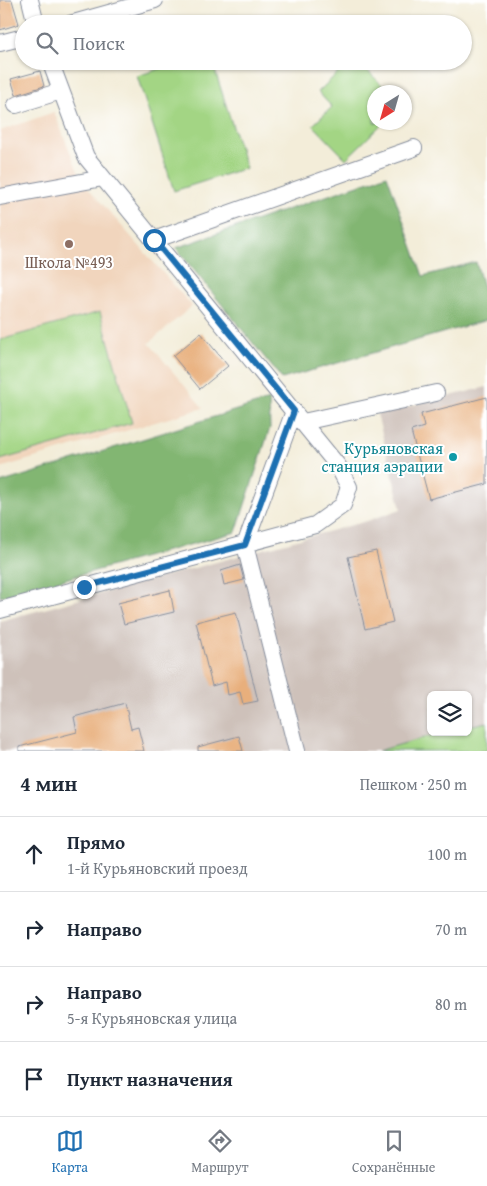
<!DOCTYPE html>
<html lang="ru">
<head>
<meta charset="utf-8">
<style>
  body { margin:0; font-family:"Gentium Book Plus",serif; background:#f2f2f3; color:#1f2937 }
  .controls { position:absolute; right:15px; bottom:15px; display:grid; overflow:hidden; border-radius:8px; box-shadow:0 1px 4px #0004 }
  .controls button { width:45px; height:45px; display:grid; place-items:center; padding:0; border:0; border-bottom:1px solid #e0e1e3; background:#fff; color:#1f2937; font:25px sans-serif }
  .compass { position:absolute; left:367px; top:85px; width:45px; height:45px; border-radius:50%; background:#fff; box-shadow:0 1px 4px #0004; rotate:217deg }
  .stop { position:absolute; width:15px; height:15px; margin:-11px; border:4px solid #1f6fb2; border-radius:50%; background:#fff }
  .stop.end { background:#1f6fb2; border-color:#fff; box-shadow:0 1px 5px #0008 }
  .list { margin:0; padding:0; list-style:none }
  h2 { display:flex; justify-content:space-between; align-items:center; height:65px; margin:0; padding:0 20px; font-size:21px }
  h2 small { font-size:16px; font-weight:400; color:#747a83 }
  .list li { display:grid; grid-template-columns:32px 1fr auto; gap:15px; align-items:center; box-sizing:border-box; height:75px; padding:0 20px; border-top:1px solid #e0e1e3 }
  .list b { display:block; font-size:19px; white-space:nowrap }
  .list p { margin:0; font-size:16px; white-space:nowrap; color:#747a83 }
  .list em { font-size:16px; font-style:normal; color:#747a83 }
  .icon { flex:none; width:28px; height:28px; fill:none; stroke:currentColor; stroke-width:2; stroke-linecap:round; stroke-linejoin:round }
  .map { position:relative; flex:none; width:487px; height:751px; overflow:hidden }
  .search { position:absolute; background:#fff; box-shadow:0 1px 4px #0004; left:15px; right:15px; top:15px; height:55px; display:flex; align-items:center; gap:12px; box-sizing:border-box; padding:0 18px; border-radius:28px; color:#747a83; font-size:19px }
  .sheet { height:365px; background:#fff }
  nav { display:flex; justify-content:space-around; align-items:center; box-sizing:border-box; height:70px; border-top:1px solid #e0e1e3; background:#fff; font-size:14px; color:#747a83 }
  nav a { display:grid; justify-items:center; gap:2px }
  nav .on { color:#1f6fb2 }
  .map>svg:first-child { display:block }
  .built { fill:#f1d5bd }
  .industrial { fill:#cec1ba; fill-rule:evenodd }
  .green { fill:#a3d584; stroke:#5f8271 }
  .forest { fill:#82b672; stroke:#4e7268 }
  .building { fill:#e8af7b }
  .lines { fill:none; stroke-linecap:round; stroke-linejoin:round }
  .minor-casing { stroke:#878e9c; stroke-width:18 }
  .minor { stroke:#fff; stroke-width:16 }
  .route { stroke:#1f6fb2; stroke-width:6 }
  .education-dot { fill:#8d6e63; stroke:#fff; stroke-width:2 }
  .culture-dot { fill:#0f9aa8; stroke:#fff; stroke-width:2 }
  .labels { text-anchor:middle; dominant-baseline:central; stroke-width:4; stroke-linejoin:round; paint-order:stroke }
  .education-label { font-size:16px; fill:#785e54; stroke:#fff }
  .culture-label { font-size:16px; fill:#0d838f; stroke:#fff; text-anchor:end }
</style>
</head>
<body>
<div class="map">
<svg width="487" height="751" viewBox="0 0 487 751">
  <rect width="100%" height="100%" fill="#fff"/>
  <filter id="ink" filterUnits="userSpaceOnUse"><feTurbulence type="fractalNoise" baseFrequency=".02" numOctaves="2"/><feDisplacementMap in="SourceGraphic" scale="10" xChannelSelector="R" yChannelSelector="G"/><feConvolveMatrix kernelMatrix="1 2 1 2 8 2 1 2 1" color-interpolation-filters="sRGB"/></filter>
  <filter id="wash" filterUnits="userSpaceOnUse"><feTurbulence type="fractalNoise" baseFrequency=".0096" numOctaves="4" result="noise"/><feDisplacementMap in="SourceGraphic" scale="20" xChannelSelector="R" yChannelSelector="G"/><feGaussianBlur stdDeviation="1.12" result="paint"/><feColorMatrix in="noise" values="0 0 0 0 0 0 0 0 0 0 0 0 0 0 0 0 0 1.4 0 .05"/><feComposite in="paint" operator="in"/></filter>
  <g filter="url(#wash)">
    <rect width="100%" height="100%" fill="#f3edd9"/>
    <path class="built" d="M54 112 82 181 192 306 149 343 203 408 0 468V131Z"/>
    <path class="industrial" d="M487 387V751H0V621L367 521 401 509 377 414ZM431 695H468V732H431Z"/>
    <path class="green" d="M184 61H212L246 168 174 191 137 76Z
      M350 61H358L389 92H374V122L383 123 346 159 313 125 332 107 318 92Z
      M100 312 132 423 0 460V340Z
      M487 722V751H378L444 732H468V726Z"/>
    <path class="forest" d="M387 175 423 276 476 262 487 301V320L282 379 176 248Z
      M269 400 270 428 236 532 0 597V483Z"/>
    <g id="blocks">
      <path class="building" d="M0 0H12L19 24 0 30Z
        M40 71 44 86 16 95 11 79Z
        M201 333 228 366 200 389 173 356Z
        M487 397V484L429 499 411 431 424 427 421 414Z
        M376 551 393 622 365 629 348 557Z
        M240 565 244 580 224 585 221 571Z
        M170 590 174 612 124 624 118 603Z
        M236 612 258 701 243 704 240 692 228 695 226 682 212 686 196 622Z
        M125 703 131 729 138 727 144 751H19V747L77 732 74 717Z
        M239 736 243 751H198V747Z"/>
    </g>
  </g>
  <g filter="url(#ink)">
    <use href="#blocks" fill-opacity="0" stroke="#878e9c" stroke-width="1"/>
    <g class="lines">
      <g class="minor-casing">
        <path id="minor" d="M30 0 36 24
          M70 24 155 0
          M0 43 24 37
          M16 105 61 91
          M0 197 103 178
          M154 240 414 148
          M294 411 245 545 297 751
          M303 422 436 393
          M0 610 315 525 343 505 349 487 338 466 86 157 50 61"/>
      </g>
      <use href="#minor" class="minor"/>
    </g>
  </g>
  <g class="lines" filter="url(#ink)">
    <path class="route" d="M84 587 245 545 294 411 154 240"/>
  </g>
  <circle class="education-dot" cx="69" cy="244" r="5"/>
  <circle class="culture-dot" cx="453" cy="457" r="5"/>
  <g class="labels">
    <g class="education-label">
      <text x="69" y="262">Школа №493</text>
    </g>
    <g class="culture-label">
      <text x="443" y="448">Курьяновская<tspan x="443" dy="18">станция аэрации</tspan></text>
    </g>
  </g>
</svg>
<div class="controls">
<button><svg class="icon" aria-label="layers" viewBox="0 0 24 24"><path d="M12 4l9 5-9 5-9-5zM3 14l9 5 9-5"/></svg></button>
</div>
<svg class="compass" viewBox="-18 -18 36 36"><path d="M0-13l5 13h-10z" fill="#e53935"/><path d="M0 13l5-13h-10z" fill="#747a83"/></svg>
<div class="stop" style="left:154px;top:240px"></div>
<div class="stop end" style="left:84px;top:587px"></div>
<div class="search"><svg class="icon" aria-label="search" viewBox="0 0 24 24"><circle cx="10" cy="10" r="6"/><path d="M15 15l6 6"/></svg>Поиск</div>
</div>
<section class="sheet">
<h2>4 мин<small>Пешком · 250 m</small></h2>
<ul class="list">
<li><svg class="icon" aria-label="ahead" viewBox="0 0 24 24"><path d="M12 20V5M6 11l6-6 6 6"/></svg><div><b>Прямо</b><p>1-й Курьяновский проезд</p></div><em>100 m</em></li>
<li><svg class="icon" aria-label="right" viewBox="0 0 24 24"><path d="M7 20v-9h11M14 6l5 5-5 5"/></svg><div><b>Направо</b></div><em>70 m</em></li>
<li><svg class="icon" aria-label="right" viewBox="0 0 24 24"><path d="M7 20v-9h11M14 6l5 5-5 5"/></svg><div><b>Направо</b><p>5-я Курьяновская улица</p></div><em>80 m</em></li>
<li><svg class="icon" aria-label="arrive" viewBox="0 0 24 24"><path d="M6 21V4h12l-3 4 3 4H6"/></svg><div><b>Пункт назначения</b></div></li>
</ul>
</section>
<nav>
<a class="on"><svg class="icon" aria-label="map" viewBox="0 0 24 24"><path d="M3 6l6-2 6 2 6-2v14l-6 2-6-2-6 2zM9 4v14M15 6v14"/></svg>Карта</a>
<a><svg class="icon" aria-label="directions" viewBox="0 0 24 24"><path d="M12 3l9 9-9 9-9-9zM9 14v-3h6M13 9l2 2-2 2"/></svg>Маршрут</a>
<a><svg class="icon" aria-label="saved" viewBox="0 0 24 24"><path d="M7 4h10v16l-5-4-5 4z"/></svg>Сохранённые</a>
</nav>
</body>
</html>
